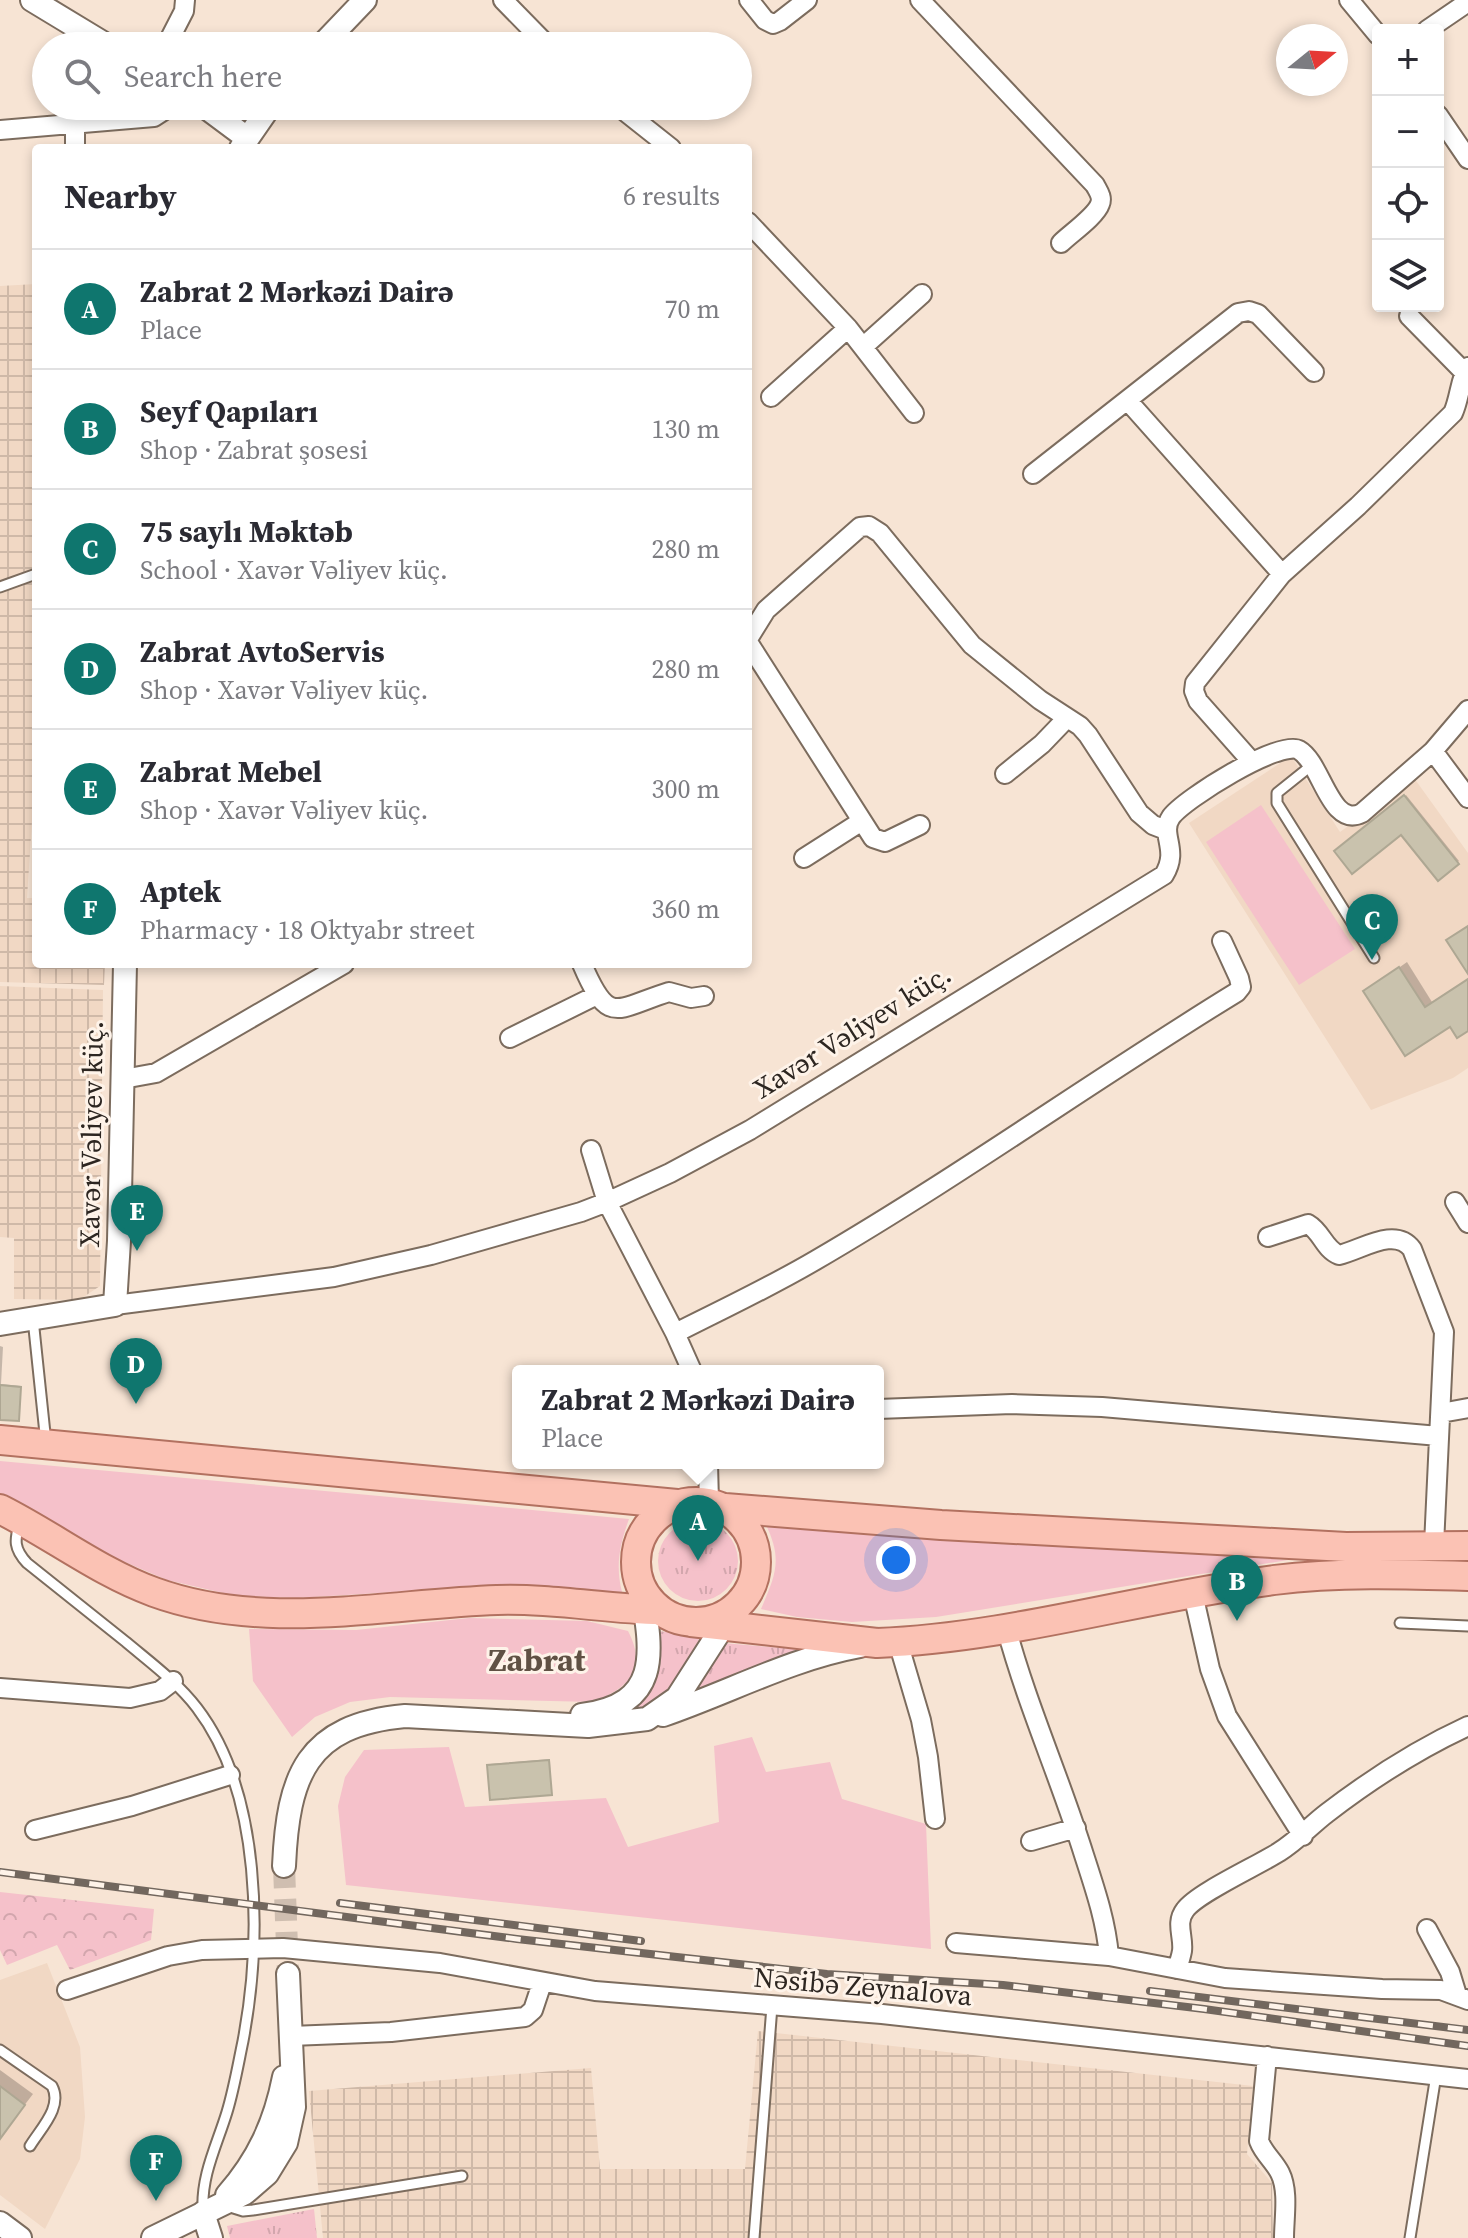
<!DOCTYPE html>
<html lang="en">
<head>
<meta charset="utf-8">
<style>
  body { margin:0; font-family:"Source Serif 4",serif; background:#f7f7f7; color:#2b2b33 }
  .controls { position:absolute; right:24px; top:24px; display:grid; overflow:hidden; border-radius:8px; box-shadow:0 4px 12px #0003 }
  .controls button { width:72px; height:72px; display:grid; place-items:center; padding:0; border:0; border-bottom:2px solid #e1e1e2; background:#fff; color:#2b2b33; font:40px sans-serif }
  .compass { position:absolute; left:1276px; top:24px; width:72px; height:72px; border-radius:50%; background:#fff; box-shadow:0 4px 12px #0003; rotate:72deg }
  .you { position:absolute; left:896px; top:1560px; width:28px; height:28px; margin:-20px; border:6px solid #fff; border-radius:50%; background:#1a73e8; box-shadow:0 0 0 12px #1a73e833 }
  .badge { display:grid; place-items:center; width:52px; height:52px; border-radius:50%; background:#0f766e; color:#fff; font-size:26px; font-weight:700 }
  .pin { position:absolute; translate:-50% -66px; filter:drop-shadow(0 2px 4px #0008) }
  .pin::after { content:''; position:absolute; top:42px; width:28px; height:24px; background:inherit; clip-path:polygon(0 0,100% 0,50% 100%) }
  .popup { position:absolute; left:512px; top:1365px; width:372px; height:104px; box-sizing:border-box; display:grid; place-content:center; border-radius:8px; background:#fff; filter:drop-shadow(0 2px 6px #0005); font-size:26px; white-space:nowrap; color:#7c7c81 }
  .popup b { font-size:30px; color:#2b2b33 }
  .popup::after { content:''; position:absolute; left:50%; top:100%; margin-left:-16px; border:16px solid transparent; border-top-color:#fff }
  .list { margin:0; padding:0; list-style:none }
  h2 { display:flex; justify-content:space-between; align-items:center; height:104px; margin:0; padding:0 32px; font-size:34px }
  h2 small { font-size:26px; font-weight:400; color:#7c7c81 }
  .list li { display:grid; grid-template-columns:52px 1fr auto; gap:24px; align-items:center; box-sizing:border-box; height:120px; padding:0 32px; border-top:2px solid #e1e1e2 }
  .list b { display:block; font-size:30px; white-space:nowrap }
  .list p { margin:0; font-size:26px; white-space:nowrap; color:#7c7c81 }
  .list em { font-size:26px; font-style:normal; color:#7c7c81 }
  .icon { flex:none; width:44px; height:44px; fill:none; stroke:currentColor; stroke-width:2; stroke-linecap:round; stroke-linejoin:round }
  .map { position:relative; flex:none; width:1468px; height:2238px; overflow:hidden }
  .search { position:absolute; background:#fff; box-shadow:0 4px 12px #0003; left:32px; top:32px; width:720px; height:88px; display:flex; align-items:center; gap:20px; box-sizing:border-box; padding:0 28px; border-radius:44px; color:#7c7c81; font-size:30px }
  .panel { position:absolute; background:#fff; box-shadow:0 4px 12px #0003; left:32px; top:144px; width:720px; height:824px; border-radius:8px }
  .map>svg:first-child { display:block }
  .built { fill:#f1d8c4 }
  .industrial { fill:url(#industrial-grid) }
  .grass { fill:url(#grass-tufts) }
  .forest { fill:url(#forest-crowns) }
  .park { fill:#f5c1ca }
  .shadow { fill:#0003 }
  .building { fill:#c9c2ad; stroke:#aea793; stroke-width:2 }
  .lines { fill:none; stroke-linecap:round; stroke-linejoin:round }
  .tertiary-tunnel { stroke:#cfbeb0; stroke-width:22; stroke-dasharray:22 11; stroke-linecap:butt }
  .service-casing { stroke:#7c6c5e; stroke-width:13 }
  .minor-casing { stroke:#7c6c5e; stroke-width:22 }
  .tertiary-casing { stroke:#7c6c5e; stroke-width:26 }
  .primary-casing { stroke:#b27160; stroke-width:32 }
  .service { stroke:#fff; stroke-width:9 }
  .minor { stroke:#fff; stroke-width:18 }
  .tertiary { stroke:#fff; stroke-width:22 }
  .primary { stroke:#fbc2b4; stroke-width:28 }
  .rail-casing { stroke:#72675e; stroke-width:8 }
  .rail { stroke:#fef3e9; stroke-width:5; stroke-dasharray:15; stroke-linecap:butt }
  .labels { text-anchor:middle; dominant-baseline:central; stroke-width:6; stroke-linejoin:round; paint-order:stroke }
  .street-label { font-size:28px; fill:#2d2621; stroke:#fef3e9 }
  .quarter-label { font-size:32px; font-weight:bold; fill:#605144; stroke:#fef3e9 }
</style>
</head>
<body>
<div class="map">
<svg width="1468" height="2238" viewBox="0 0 1468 2238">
  <defs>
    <pattern id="industrial-grid" width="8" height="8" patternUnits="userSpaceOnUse" patternTransform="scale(2)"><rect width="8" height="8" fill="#f1d8c4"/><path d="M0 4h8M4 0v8" fill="none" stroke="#cfb9a8"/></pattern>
    <pattern id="grass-tufts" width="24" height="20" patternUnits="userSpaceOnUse" patternTransform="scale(2)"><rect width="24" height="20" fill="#f5c1ca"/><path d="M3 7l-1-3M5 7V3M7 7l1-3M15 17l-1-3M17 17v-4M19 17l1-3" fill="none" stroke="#d2a6ad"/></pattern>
    <pattern id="forest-crowns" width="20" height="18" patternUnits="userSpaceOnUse" patternTransform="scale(2)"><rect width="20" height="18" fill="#f5c1ca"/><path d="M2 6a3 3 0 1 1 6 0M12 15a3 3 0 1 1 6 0" fill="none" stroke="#d2a6ad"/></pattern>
  </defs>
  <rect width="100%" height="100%" fill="#f7e4d4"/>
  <path class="built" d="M1291 756 1340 832 1414 778 1468 853V1068L1453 1078 1371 1110 1189 823Z
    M47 1963 80 2047 85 2117 80 2159 45 2229 0 2195V1980Z"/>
  <path class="industrial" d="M36 284V759L27 898H36V964H105L104 985 0 982V286Z
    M0 986 103 990 100 1286 79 1300 14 1299V1238L0 1237Z
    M758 2031 1253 2086 1247 2154 1272 2183 1273 2238H323L309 2091 591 2068 600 2169H745Z"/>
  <path class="grass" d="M658 1561a40 40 0 1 1 80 0a40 40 0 1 1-80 0Z
    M659 1631 700 1637 686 1669 660 1703 615 1718C659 1696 660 1677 659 1631Z
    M723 1643 795 1649 793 1653 701 1691 697 1685Z
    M314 2209 317 2238H230L227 2226Z"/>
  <path class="forest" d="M0 1892 154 1909 151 1940 70 1970 57 1945 7 1965 0 1950Z"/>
  <path class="park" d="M1261 805 1355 949 1299 985 1206 842Z
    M0 1461 629 1519C620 1544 615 1565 622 1592L494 1586 297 1598 236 1596 167 1580 113 1557 0 1493Z
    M765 1523 1288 1560 936 1617 852 1622 797 1617 761 1609C776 1574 783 1559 765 1523Z
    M469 1618 587 1621 628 1631C648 1670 629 1687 594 1702L390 1697 350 1702 315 1717 292 1737 253 1681 249 1629 356 1630Z
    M752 1737 766 1772 830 1762 842 1799 926 1824 931 1949 346 1885 338 1806 345 1777 364 1750 449 1747 465 1807 606 1798 628 1847 719 1822 714 1746Z"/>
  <path class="shadow" d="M1406 795 1459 861 1438 878 1401 832 1336 852Z
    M1407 962 1432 1002 1468 979V1028L1366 991Z
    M0 1346 3 1347 1 1384 21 1386 18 1419 0 1418Z
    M550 1759 551 1793 489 1766 490 1764Z
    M0 2070 33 2094 0 2137Z"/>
  <path class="building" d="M1404 795 1459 864 1438 881 1401 835 1352 874 1334 851Z
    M1468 926V974L1446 940Z
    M1399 967 1425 1007 1468 979V1031L1457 1038 1450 1027 1405 1056 1363 991Z
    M0 1385 21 1387 19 1421 0 1420Z
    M549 1760 552 1795 490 1800 487 1765Z
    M0 2086 25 2105 0 2139Z"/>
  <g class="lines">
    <path class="tertiary-tunnel" d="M284 1866 288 1974"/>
    <g class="service-casing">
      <path id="service" d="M0 587 36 574
        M1312 765 1277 793V803L1374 958
        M33 1319 46 1443
        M20 1523C14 1540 14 1549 27 1563 60 1589 93 1616 126 1642 151 1663 177 1682 197 1708 262 1793 262 1940 243 2041 238 2065 234 2089 227 2112 217 2145 201 2175 203 2211
        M1400 1623 1468 1626
        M0 2050 52 2086C63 2107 41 2128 30 2146
        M227 2206 243 2211 253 2210 462 2176
        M754 2238 772 2006
        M1410 2238 1436 2075"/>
    </g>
    <g class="minor-casing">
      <path id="minor" d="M503 0 548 46
        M749 0 765 20 773 24 780 21 807 0
        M920 0 1095 185C1098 191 1103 197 1100 204 1096 216 1070 234 1061 243
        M1349 0 1378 35
        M1427 30 1468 2
        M166 46 184 11 185 0
        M618 106 671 148
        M1438 115 1468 159
        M75 125V148
        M0 130 154 117 171 106
        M748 222 848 328 914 413
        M1409 316 1464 372
        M864 346 922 294
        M771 397 848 328
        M1128 401 1282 574
        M1033 474 1238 313 1249 311 1258 314 1314 372
        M748 639 766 610 860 527 869 526 880 533 972 645 1040 700 1080 726 1088 735 1139 813 1153 825 1166 830
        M748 642 873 838 885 842 920 825
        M1433 751 1468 798
        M1252 762 1198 701 1194 691 1195 683 1282 574 1358 506 1453 413C1460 398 1460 378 1468 367
        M1005 774 1042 744 1067 718
        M804 858 862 821
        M582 964C609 1027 615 1009 669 992L691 998 704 996
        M510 1038 595 996
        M123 1079 156 1073 344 964
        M591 1150 607 1202 675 1333 692 1371
        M1455 1202 1468 1223
        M1268 1237 1308 1224C1322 1232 1324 1249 1339 1255 1361 1250 1395 1226 1412 1249L1444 1332 1434 1545
        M115 1305 334 1277 431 1255 581 1212 607 1202 670 1173 750 1130 1164 875C1180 849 1159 835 1171 817 1184 799 1280 739 1299 750 1322 763 1330 829 1362 813L1433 751 1468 710
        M675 1333C722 1310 770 1287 816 1260 960 1176 1095 1079 1237 992L1241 987 1239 978 1222 941
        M878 1409 1012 1404 1102 1407 1439 1436
        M1441 1413 1468 1408
        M708 1463 709 1503
        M1193 1594 1210 1669 1227 1716 1303 1836
        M1006 1627C1027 1705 1060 1778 1084 1855 1095 1889 1106 1921 1109 1956
        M898 1642 921 1720 928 1757 935 1819
        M0 1688 130 1698 160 1691 173 1681
        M35 1830 132 1806 230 1775
        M1031 1841 1076 1828
        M1427 1929 1450 1972 1457 1995
        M956 1943 1109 1956 1225 1978 1382 1989 1441 1990 1468 2000
        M1177 1969C1179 1963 1181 1957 1182 1951 1184 1937 1175 1923 1185 1910 1197 1893 1259 1865 1279 1852 1297 1841 1310 1826 1327 1813 1370 1780 1418 1749 1468 1726
        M67 1990 168 1956 202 1950 283 1948 440 1963 595 1991 882 2014 1468 2079
        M291 2036 391 2032 525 2017 533 2010 542 1983
        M1267 2056 1259 2141C1264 2154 1274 2161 1280 2173 1289 2191 1284 2218 1284 2238"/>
    </g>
    <g class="tertiary-casing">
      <path id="tertiary" d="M32 0 108 46
        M321 46 365 0
        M204 106 247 138
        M241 148 270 106
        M0 1324 115 1305 119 1241 125 964
        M582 1715C665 1704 651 1648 641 1585
        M663 1715C730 1692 790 1659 860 1646
        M284 1866C288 1776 306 1725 405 1716L588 1726 647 1719 677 1698 736 1606
        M227 2195C258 2160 275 2123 284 2077
        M203 2213 211 2238
        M0 2223 20 2238
        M153 2238 245 2193 267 2174 286 2143 294 2107 288 1974"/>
    </g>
    <g class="primary-casing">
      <path id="primary" d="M0 1440 677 1504
        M636 1562a60 60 0 1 1 120 0a60 60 0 1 1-120 0Z
        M725 1508 941 1525 1346 1547 1468 1546
        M0 1509C52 1535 99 1572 154 1592 264 1632 384 1604 497 1600 552 1598 606 1609 660 1610
        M691 1622 877 1643C1010 1638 1141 1597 1274 1580 1338 1572 1403 1574 1468 1576"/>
    </g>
    <use href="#service" class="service"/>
    <use href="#minor" class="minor"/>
    <use href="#tertiary" class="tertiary"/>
    <use href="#primary" class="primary"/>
    <g class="rail-casing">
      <path id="rail" d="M0 1872 517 1939 827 1974 1003 1985 1204 2009 1468 2046
        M340 1903 641 1941
        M1150 1991 1468 2030"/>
    </g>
    <use href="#rail" class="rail"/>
  </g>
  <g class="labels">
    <g class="street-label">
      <text transform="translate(852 1031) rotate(-32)">Xavər Vəliyev küç.</text>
      <text transform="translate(91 1134) rotate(-89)">Xavər Vəliyev küç.</text>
      <text transform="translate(863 1986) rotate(5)">Nəsibə Zeynalova</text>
    </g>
    <g class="quarter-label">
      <text x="537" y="1660">Zabrat</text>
    </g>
  </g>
</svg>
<div class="controls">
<button>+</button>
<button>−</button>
<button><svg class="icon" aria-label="locate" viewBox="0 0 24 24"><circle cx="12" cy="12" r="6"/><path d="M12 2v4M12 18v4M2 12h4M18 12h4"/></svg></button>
<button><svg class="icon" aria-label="layers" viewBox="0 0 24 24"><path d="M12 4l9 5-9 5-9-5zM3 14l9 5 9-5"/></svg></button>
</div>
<svg class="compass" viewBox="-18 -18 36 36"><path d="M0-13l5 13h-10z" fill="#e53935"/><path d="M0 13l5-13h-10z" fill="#7c7c81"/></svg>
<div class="you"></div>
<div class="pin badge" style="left:698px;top:1561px">A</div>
<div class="popup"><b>Zabrat 2 Mərkəzi Dairə</b>Place</div>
<div class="pin badge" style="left:1237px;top:1621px">B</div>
<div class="pin badge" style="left:1372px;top:960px">C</div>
<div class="pin badge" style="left:136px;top:1404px">D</div>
<div class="pin badge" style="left:137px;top:1251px">E</div>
<div class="pin badge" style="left:156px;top:2201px">F</div>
<div class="search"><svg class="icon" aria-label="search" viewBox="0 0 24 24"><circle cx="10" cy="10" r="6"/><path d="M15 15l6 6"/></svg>Search here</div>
<section class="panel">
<h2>Nearby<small>6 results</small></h2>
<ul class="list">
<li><span class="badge">A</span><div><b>Zabrat 2 Mərkəzi Dairə</b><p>Place</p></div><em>70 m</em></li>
<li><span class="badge">B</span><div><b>Seyf Qapıları</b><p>Shop · Zabrat şosesi</p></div><em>130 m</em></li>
<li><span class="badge">C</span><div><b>75 saylı Məktəb</b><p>School · Xavər Vəliyev küç.</p></div><em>280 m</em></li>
<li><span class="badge">D</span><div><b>Zabrat AvtoServis</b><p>Shop · Xavər Vəliyev küç.</p></div><em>280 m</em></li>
<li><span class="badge">E</span><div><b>Zabrat Mebel</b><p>Shop · Xavər Vəliyev küç.</p></div><em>300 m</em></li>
<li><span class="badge">F</span><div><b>Aptek</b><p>Pharmacy · 18 Oktyabr street</p></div><em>360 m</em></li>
</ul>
</section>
</div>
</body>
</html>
